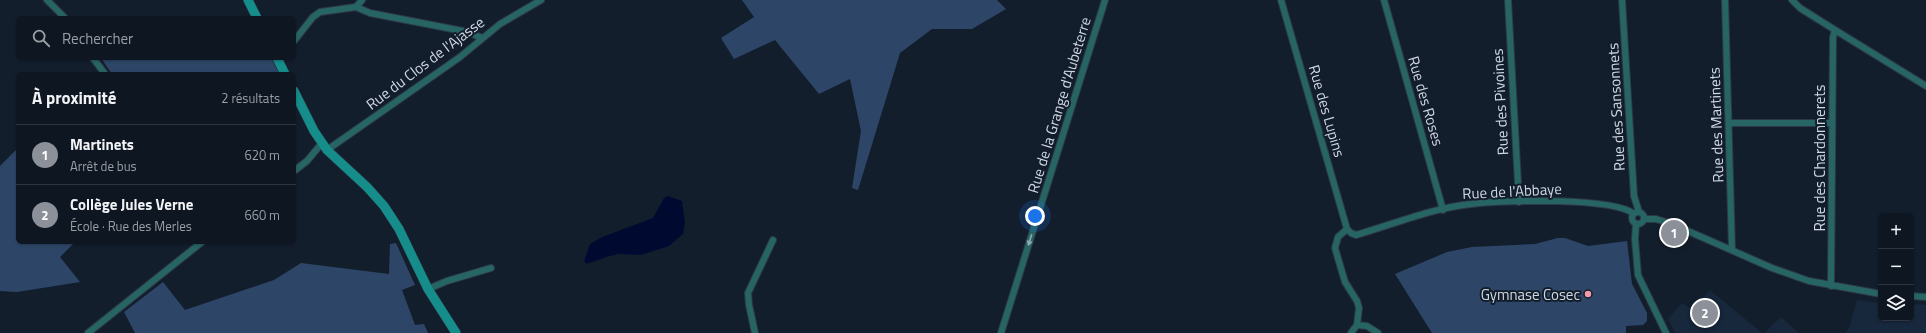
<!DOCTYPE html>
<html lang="fr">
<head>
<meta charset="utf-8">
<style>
  body { margin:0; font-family:"Titillium Web",sans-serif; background:#1c232f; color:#f1f3f6 }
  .controls { position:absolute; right:12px; bottom:12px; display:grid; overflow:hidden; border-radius:6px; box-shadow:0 1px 3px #0004 }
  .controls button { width:36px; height:36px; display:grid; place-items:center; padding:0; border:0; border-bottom:1px solid #2e3540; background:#0e1622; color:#f1f3f6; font:20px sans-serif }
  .you { position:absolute; left:1035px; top:216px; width:14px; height:14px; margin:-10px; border:3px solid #fff; border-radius:50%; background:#1a73e8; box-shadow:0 0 0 6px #1a73e833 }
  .badge { display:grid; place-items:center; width:26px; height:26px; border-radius:50%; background:#8c9099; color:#fff; font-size:13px; font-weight:700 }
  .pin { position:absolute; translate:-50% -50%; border:2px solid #fff; box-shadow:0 1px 4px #0006 }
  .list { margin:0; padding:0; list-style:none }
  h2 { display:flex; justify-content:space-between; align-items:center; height:52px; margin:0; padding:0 16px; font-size:17px }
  h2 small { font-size:13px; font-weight:400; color:#9b9fa5 }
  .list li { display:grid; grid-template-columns:26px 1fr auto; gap:12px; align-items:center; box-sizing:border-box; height:60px; padding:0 16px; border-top:1px solid #2e3540 }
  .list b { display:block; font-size:15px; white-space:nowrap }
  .list p { margin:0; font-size:13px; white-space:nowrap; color:#9b9fa5 }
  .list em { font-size:13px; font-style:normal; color:#9b9fa5 }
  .icon { flex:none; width:22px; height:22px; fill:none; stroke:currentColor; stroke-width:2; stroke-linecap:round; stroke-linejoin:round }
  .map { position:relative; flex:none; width:1926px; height:333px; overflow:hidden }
  .search { position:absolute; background:#0e1622; box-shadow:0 1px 3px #0004; left:16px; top:16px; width:280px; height:44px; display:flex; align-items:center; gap:10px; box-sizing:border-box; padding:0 14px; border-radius:6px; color:#9b9fa5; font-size:15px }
  .panel { position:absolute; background:#0e1622; box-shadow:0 1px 3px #0004; left:16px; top:72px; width:280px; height:172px; border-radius:6px }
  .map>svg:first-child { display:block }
  .built { fill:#17273c }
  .green { fill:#2d4668 }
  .water { fill:#000a31 }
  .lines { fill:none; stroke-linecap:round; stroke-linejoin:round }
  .minor-casing { stroke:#2d3846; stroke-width:8 }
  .secondary-casing { stroke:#2d3846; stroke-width:10 }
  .minor { stroke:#266563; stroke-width:6 }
  .secondary { stroke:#148d8b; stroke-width:9 }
  .oneway { fill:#8caab0 }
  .poi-dot { fill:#f39aa7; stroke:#131e2d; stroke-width:1.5 }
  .labels { text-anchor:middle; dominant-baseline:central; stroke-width:4; stroke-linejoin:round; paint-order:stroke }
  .street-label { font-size:15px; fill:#d0d8e3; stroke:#131e2d }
  .poi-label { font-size:15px; fill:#d0d8e3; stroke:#131e2d; text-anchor:end }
</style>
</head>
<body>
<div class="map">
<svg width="1926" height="333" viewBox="0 0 1926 333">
  <rect width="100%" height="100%" fill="#131e2d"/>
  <path class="built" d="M1710 290 1762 333H1675L1668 319 1682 303 1689 307 1696 305Z
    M1857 300 1881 303V318H1911V304L1926 305V333H1845L1849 328Z
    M1781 317 1799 333H1764Z"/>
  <path class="green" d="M742 0H997L1006 9 972 29H932L900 53 858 190 852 188 861 131 850 79 819 94 775 40 734 59 721 38 754 17Z
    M101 58H271L279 73 112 74Z
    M18 148V242H75L60 257 80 282 17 292 0 291V166Z
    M1558 238H1565L1588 246 1627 241 1632 284 1647 313V321L1643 325 1626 326V333H1432L1395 274 1447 252 1472 247 1535 244Z
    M396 243 415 285 402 290 415 325 424 324 428 333H135L124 312 163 282 185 310 274 280 301 263 389 274 390 244Z"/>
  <path class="water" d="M668 196 682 201 685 222 683 234 669 246 641 255 619 254 606 257 587 264 584 261 590 244 602 237 653 218 664 198Z"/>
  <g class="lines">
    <g class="minor-casing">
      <path id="minor" d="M47 0 65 18
        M1281 0 1347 229 1351 233 1356 235C1394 224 1432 208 1471 204 1500 200 1614 197 1634 214
        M1384 0 1443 210
        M1508 0 1519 202
        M1622 0 1634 196 1639 212
        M1725 0 1732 250
        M1792 0 1800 8 1835 30 1926 86
        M356 7 362 0
        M294 41 313 17 320 12 356 7 370 13 468 32 482 38
        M93 58 105 74
        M1729 123H1832
        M327 150 460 57 500 24 541 0
        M294 171 307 161 322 143
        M1632 218a6 6 0 1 1 12 0a6 6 0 1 1-12 0Z
        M1644 219H1656L1672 224 1772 268 1809 281 1881 294
        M1636 224 1635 239 1638 275 1666 333
        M1347 229 1338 237 1335 248 1345 282 1357 301 1359 308 1357 325 1351 333
        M1831 286 1833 37 1835 30
        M428 289 447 281 491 268
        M1911 296 1926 297
        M1357 325 1367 326 1378 333
        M88 333 202 242
        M755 333 749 305 748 293 773 240
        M1001 333 1105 0"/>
    </g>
    <g class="secondary-casing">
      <path id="secondary" d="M248 0 257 18
        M277 58 285 74
        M294 91 314 131 327 150 367 187 384 206 399 229 428 289 456 333"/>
    </g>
    <use href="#minor" class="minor"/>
    <use href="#secondary" class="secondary"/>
  </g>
  <defs><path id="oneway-solid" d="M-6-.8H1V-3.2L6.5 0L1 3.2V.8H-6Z"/></defs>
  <use class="oneway" href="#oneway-solid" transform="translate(1030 240) rotate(107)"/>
  <circle class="poi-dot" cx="1588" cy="294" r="4"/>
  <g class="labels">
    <g class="street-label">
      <text transform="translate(425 63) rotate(-37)">Rue du Clos de l'Ajasse</text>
      <text transform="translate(1426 101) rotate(74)">Rue des Roses</text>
      <text transform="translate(1500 102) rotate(-93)">Rue des Pivoines</text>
      <text transform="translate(1059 105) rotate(-73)">Rue de la Grange d'Aubeterre</text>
      <text transform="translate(1616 107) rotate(-93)">Rue des Sansonnets</text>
      <text transform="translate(1327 111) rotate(74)">Rue des Lupins</text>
      <text transform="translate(1716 125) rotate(-92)">Rue des Martinets</text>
      <text transform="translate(1819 158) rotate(-90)">Rue des Chardonnerets</text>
      <text transform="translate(1512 191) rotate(-3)">Rue de l'Abbaye</text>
    </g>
    <g class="poi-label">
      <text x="1580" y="294">Gymnase Cosec</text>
    </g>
  </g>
</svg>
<div class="controls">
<button>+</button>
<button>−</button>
<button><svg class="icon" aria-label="layers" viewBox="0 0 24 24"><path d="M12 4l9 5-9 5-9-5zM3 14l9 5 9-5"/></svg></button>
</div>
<div class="you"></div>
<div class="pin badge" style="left:1674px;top:233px">1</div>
<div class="pin badge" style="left:1705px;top:313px">2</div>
<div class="search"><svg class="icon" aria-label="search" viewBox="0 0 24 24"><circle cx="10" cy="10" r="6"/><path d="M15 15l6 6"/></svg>Rechercher</div>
<section class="panel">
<h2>À proximité<small>2 résultats</small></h2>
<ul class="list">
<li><span class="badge">1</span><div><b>Martinets</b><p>Arrêt de bus</p></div><em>620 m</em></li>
<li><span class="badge">2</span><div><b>Collège Jules Verne</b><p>École · Rue des Merles</p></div><em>660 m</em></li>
</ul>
</section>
</div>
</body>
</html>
